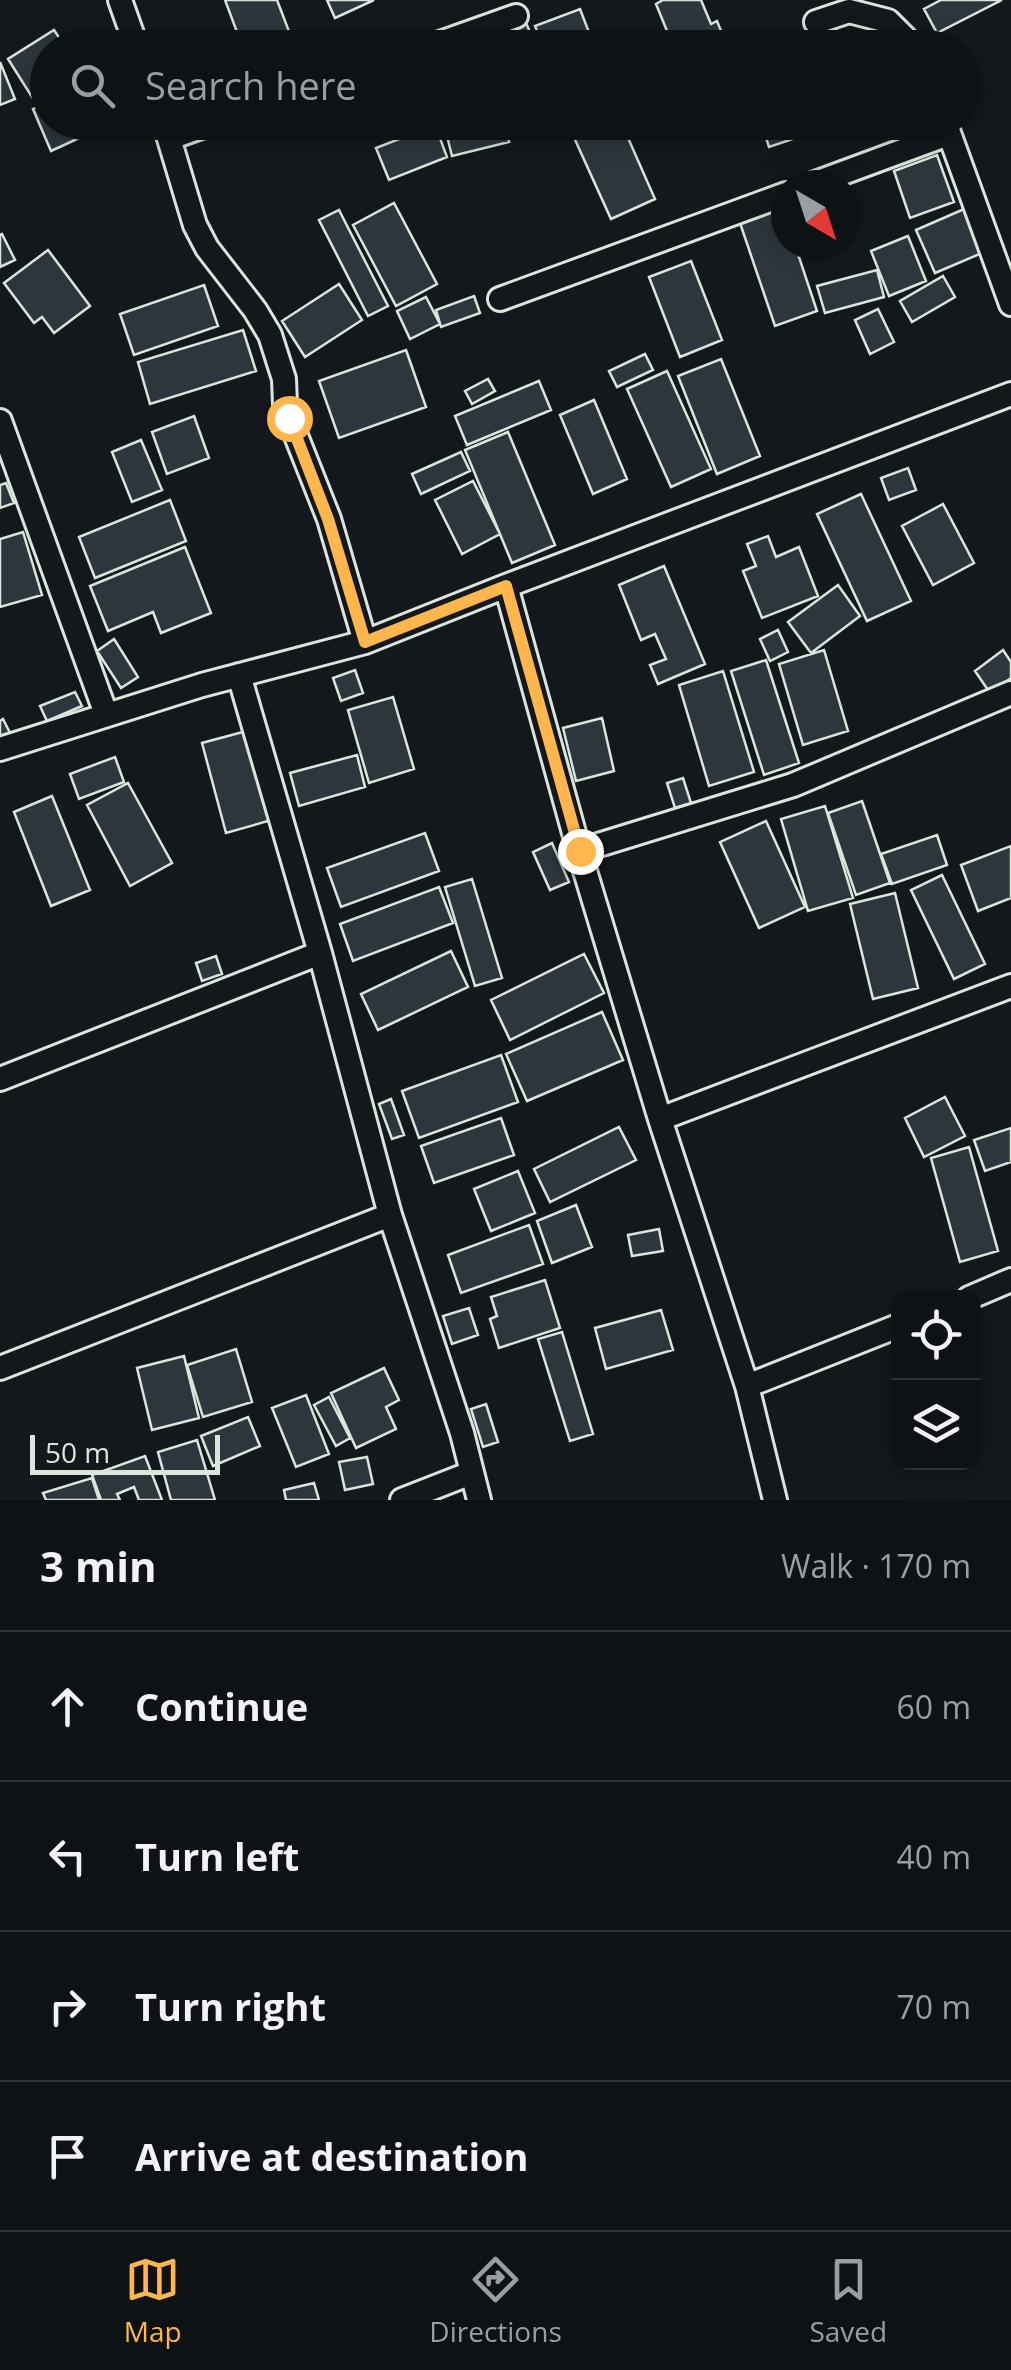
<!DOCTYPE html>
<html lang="en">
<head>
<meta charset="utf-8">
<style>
  body { margin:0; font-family:"Open Sans",sans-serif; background:#1d2022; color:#f1f3f6 }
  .controls { position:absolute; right:30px; bottom:30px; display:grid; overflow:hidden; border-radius:20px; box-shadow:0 5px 25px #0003 }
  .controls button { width:90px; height:90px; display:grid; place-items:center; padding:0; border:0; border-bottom:2px solid #2f3234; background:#0f1215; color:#f1f3f6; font:50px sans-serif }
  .compass { position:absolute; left:771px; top:170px; width:90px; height:90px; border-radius:50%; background:#0f1215; box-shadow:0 5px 25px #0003; rotate:141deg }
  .scale { position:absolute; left:30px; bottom:25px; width:190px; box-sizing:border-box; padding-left:10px; border:5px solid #d8e6dc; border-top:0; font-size:28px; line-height:35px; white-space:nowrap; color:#d8e6dc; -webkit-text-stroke:8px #14181c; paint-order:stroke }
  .stop { position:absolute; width:30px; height:30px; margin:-22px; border:8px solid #ffb74d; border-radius:50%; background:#fff }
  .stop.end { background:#ffb74d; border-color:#fff; box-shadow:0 2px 10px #0008 }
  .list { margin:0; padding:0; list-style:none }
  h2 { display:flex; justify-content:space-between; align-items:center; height:130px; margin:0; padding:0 40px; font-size:42px }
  h2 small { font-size:32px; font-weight:400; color:#9b9ea0 }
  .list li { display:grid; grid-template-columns:65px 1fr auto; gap:30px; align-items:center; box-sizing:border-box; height:150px; padding:0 40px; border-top:2px solid #2f3234 }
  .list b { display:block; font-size:38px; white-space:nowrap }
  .list em { font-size:32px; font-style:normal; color:#9b9ea0 }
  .icon { flex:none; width:55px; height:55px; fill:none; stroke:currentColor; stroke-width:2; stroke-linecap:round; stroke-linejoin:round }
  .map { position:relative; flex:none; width:1011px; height:1500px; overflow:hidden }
  .search { position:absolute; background:#0f1215; box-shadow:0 5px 25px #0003; left:30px; right:30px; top:30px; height:110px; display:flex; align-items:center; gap:25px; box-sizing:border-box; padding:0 35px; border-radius:55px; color:#9b9ea0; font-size:38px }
  .sheet { height:730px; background:#0f1215 }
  nav { display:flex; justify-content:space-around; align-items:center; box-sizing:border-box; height:140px; border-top:2px solid #2f3234; background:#0f1215; font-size:28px; color:#9b9ea0 }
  nav a { display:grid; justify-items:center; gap:5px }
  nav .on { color:#ffb74d }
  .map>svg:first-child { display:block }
  .building { fill:#2c363c; stroke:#d8e6dc; stroke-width:2.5 }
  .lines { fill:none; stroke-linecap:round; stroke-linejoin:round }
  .street-casing { stroke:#d8e6dc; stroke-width:28 }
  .street { stroke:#14181c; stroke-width:22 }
  .route { stroke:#ffb74d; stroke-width:12 }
</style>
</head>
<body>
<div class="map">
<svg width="1011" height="1500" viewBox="0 0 1011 1500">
  <rect width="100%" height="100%" fill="#14181c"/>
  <path class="building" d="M225 0H277L290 34 253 48H243Z
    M327 0H374L335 18Z
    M663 0H701L711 24 717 21 728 48H674L656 4Z
    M941 0H1002L937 33 924 9Z
    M580 9 595 48H544L535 26Z
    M523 16 537 48H496L488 31Z
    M835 25 843 48H799L796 38Z
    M54 30 66 48H48V87L32 97 8 59Z
    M0 62 15 99 0 105Z
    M48 102V122H114L51 151 33 109Z
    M483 122H504L509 142 452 156 446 132Z
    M595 122H621L655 199 611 219 572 133Z
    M761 122H801L805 135 769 147Z
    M435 125 447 157 389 180 376 148Z
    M937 155 954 202 910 218 894 171Z
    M394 203 437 284 396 306 353 225Z
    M971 206 989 250 935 273 916 230Z
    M783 208 786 218V245H795L817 311 775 326 740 223Z
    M339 210 388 306 368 316 319 220Z
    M2 234 15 260 0 267V235Z
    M908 236 926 281 889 296 871 251Z
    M48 250 90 306 54 333 42 317 34 323 4 283Z
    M691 261 722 340 680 357 649 277Z
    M877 270 884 297 825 313 817 286Z
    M943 276 955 297 912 322 900 301Z
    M339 284 362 320 305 357 282 321Z
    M204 285 218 326 134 355 120 314Z
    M474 296 480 313 441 327 436 310Z
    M426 297 440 324 410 339 397 311Z
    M878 309 894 342 870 354 855 320Z
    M243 330 256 371 150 404 138 362Z
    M406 350 426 407 339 438 319 381Z
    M645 354 653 370 617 387 609 371Z
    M721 359 760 456 717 474 678 376Z
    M667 371 711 469 671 487 627 389Z
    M488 379 495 391 472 404 465 391Z
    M539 381 551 410 467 445 455 416Z
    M594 400 627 479 593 494 560 415Z
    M194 416 209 458 167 474 152 432Z
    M508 432 555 545 512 563 465 450Z
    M141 440 162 490 132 502 112 452Z
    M461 452 470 471 421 494 412 474Z
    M908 468 916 490 889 500 881 478Z
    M473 481 500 534 462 554 435 500Z
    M6 483 14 503 0 508V485Z
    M861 494 911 601 867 621 817 514Z
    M170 500 186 541 95 578 79 537Z
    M943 504 974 563 933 585 902 526Z
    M23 532 42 595 0 607V539Z
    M768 536 776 557 799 547 818 596 762 618 743 571 756 566 747 544Z
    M185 547 211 613 161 633 153 612 108 631 90 586Z
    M664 566 705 664 658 684 650 665 666 659 655 634 641 640 619 585Z
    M838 585 860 616 811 653 788 622Z
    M778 630 788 652 770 661 760 639Z
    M114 639 138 677 121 688 97 651Z
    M824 650 848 731 803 745 779 664Z
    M1003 650 1011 662V678L990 693 975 671Z
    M766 660 799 763 764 775 731 671Z
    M355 670 363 693 341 701 333 678Z
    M723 671 754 772 709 786 679 685Z
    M75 692 82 706 47 721 40 706Z
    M393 697 414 769 369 783 348 710Z
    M602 718 614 771 576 781 563 728Z
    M3 719 10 733 0 738V721Z
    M250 730 275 819 226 833 202 743Z
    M357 755 365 787 299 806 290 773Z
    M115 757 124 782 79 799 70 774Z
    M683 778 691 803 675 808 667 783Z
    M128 783 172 863 130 886 87 805Z
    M52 796 90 890 51 906 14 812Z
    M862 801 890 883 856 895 828 813Z
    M825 806 853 898 808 911 781 819Z
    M766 821 805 907 759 928 720 842Z
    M425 833 439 871 341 907 327 868Z
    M937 835 947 865 892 884 881 854Z
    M552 843 569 882 550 890 533 852Z
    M1011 846V898L978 911 961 865Z
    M942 875 985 964 954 979 911 890Z
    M472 879 502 978 475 986 445 887Z
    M439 887 453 923 353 961 340 924Z
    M895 893 918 988 873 999 850 904Z
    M451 951 468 987 378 1030 361 994Z
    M584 954 604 993 510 1040 491 1000Z
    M216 956 222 974 202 981 196 963Z
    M602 1012 623 1060 527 1101 506 1054Z
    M501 1055 518 1102 419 1138 402 1091Z
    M945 1097 965 1136 924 1157 905 1118Z
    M391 1099 404 1135 392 1139 379 1104Z
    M501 1118 514 1155 434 1183 421 1146Z
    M619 1127 636 1160 550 1202 534 1169Z
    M1011 1128V1162L985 1171 974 1140Z
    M969 1147 998 1251 960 1262 931 1158Z
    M518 1171 535 1213 491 1231 474 1189Z
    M576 1205 592 1247 552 1263 537 1221Z
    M529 1225 543 1264 461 1293 448 1255Z
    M659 1229 663 1251 632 1256 628 1235Z
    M545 1280 560 1328 499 1348 490 1319 497 1316 491 1297Z
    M469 1308 478 1335 452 1344 443 1316Z
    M661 1310 673 1350 606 1369 595 1328Z
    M562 1332 593 1434 570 1441 538 1339Z
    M236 1349 252 1402 203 1417 187 1365Z
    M184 1356 199 1418 152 1430 137 1368Z
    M384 1368 399 1400 386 1407 396 1429 356 1448 331 1393Z
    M306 1395 329 1454 296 1467 272 1408Z
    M329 1397 350 1438 336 1446 314 1405Z
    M486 1404 498 1442 483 1447 471 1409Z
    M248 1417 260 1446 213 1466 201 1436Z
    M197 1440 215 1500H171L158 1452Z
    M145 1456 162 1500H139L134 1487 117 1494 120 1500H101L92 1475Z
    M367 1457 373 1484 345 1490 339 1462Z
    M92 1478 99 1500H46L43 1493Z
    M314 1483 319 1500H286L284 1490Z"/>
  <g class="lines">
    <g class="street-casing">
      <path id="street" d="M120 0 137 48
        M816 22 849 11 888 21 915 48
        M426 48 516 16
        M164 122 195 225 207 248 255 310 270 335 284 379 285 404 289 418 329 519 365 642
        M945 122 1011 304
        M170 138 215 122
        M810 185 948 134
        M500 299 786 194
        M0 421 106 714
        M506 586 579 851 660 1119 747 1386 775 1500
        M239 675 320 953 390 1215 462 1433 479 1500
        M0 749 202 685 365 642 506 586 1011 394
        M579 851 793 785 1011 693
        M0 1079 320 953
        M660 1119 1011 986
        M969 1298 1011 1280
        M0 1368 390 1215
        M747 1386 898 1326
        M402 1500 471 1473"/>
    </g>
    <use href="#street" class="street"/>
  </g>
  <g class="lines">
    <path class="route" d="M289 418 328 519 365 642 506 586 580 851"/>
  </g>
</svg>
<div class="controls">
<button><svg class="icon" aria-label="locate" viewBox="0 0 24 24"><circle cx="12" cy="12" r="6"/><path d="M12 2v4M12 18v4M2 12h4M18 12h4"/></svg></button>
<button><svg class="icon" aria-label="layers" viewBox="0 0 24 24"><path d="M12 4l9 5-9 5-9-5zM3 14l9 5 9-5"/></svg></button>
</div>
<svg class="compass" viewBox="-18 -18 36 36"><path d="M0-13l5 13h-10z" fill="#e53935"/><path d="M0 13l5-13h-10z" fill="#9b9ea0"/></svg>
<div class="scale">50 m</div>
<div class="stop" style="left:289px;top:418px"></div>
<div class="stop end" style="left:580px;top:851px"></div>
<div class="search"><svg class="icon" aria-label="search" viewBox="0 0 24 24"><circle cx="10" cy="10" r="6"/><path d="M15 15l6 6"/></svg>Search here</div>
</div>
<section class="sheet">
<h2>3 min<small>Walk · 170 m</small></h2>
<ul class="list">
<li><svg class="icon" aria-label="ahead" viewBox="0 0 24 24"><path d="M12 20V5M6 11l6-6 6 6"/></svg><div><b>Continue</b></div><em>60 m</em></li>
<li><svg class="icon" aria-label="left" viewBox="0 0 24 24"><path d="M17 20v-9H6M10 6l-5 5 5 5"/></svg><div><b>Turn left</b></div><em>40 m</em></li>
<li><svg class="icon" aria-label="right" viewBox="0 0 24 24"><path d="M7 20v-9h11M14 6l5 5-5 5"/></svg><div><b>Turn right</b></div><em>70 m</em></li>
<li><svg class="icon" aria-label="arrive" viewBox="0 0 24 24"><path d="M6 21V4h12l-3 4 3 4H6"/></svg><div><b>Arrive at destination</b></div></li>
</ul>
</section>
<nav>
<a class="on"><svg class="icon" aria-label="map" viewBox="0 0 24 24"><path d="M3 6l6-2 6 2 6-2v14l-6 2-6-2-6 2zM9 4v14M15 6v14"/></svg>Map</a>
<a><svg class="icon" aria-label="directions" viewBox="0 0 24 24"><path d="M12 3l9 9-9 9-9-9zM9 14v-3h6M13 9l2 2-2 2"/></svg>Directions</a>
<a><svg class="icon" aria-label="saved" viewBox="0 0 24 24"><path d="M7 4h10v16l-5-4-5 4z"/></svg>Saved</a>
</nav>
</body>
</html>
